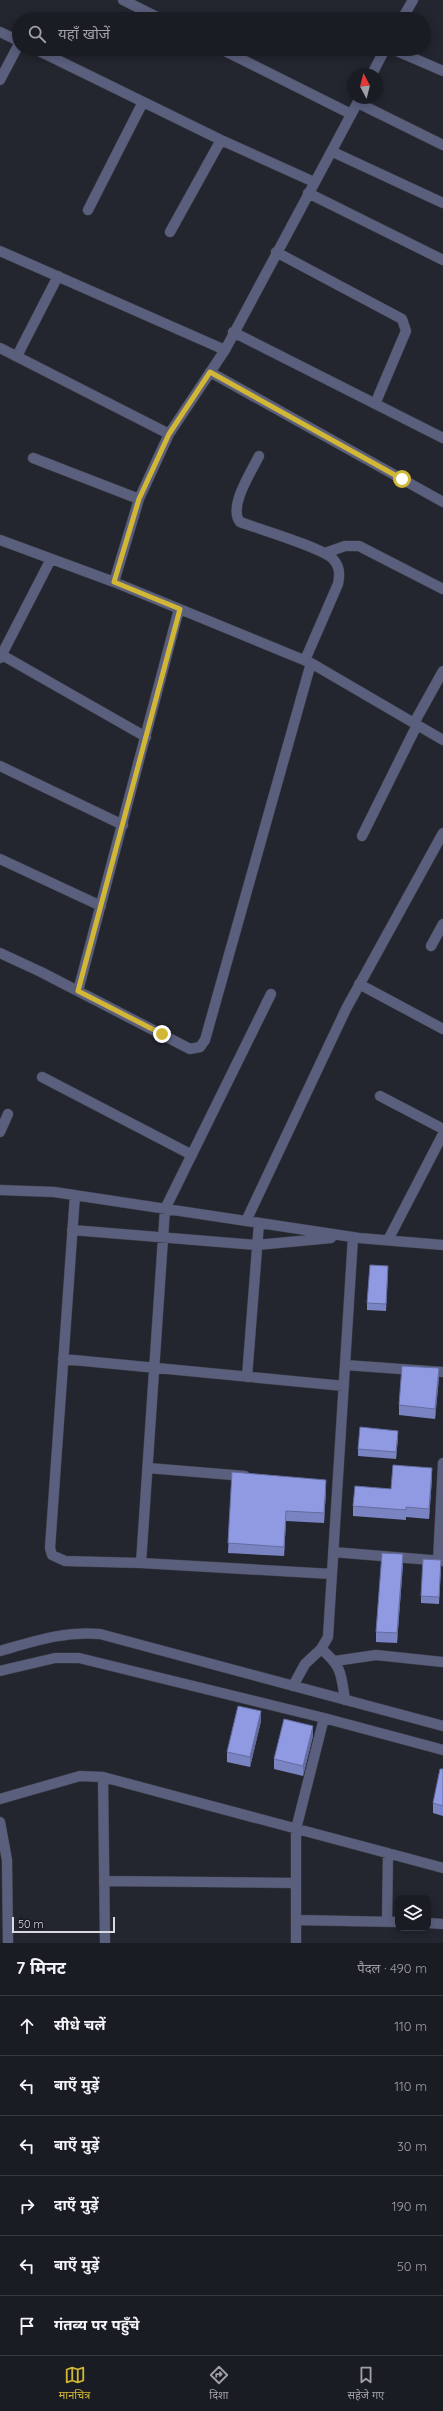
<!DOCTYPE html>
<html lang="hi">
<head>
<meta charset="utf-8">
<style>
  body { margin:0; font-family:Quicksand,"Noto Sans Devanagari",sans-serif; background:#272930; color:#f1f3f6 }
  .controls { position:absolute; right:12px; bottom:12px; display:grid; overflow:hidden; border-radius:8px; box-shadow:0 2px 10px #0003 }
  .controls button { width:36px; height:36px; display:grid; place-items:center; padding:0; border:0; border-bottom:1px solid #383a41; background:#1a1c23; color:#f1f3f6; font:20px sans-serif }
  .compass { position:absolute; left:347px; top:68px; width:36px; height:36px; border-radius:50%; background:#1a1c23; box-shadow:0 2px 10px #0003; rotate:353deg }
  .scale { position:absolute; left:12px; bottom:10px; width:103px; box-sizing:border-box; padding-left:4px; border:2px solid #d9dae1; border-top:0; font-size:11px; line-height:14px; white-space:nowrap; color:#d9dae1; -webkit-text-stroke:3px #191b25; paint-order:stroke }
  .stop { position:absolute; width:12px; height:12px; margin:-9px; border:3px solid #d2b736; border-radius:50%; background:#fff }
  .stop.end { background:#d2b736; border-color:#fff; box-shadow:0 1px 4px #0008 }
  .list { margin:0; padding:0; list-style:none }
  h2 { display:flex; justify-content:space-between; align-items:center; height:52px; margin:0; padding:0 16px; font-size:17px }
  h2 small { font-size:13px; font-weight:400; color:#9fa1a6 }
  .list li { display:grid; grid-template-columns:26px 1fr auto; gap:12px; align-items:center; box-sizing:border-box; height:60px; padding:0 16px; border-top:1px solid #383a41 }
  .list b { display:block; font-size:15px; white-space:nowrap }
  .list em { font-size:13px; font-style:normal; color:#9fa1a6 }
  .icon { flex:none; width:22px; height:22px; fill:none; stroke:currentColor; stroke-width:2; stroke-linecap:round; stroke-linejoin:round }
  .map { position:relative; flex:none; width:443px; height:1943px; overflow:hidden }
  .search { position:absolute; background:#1a1c23; box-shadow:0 2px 10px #0003; left:12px; right:12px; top:12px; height:44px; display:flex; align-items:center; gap:10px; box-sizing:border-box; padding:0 14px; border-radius:22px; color:#9fa1a6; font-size:15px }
  .sheet { height:412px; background:#1a1c23 }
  nav { display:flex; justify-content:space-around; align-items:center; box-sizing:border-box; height:56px; border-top:1px solid #383a41; background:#1a1c23; font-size:11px; color:#9fa1a6 }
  nav a { display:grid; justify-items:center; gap:2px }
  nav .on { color:#d2b736 }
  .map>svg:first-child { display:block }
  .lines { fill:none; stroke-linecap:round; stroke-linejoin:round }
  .minor-casing { stroke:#40424b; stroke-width:11 }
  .minor { stroke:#5a5f7d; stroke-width:10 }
  .wall { fill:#7b84c2 }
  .shaded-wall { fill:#646c9e }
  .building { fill:#8f9ae2; stroke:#646c9e }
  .route { stroke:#d2b736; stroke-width:5 }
</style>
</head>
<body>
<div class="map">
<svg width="443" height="1943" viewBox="0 0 443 1943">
  <rect width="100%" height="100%" fill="#23252f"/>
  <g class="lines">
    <g class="minor-casing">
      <path id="minor" d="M123 0 161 19
        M402 19 413 0
        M0 32 19 41
        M35 49 221 140 314 182
        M221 49 351 114
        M392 49 443 71
        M372 74 385 49
        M0 80 19 44
        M358 103 443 145
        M333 152 443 203
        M308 193 443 260
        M88 210 143 102
        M170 232 221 140
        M0 251 225 350
        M276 252 402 319 406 331 375 404
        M233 332 443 438
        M0 348 169 434
        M17 356 58 276
        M210 372 443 502
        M259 456C251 472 228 507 240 522 259 529 320 547 332 558 340 566 340 574 338 584L305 660
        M33 458 139 499
        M0 540 114 582 311 663 443 740
        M325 553 345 546H359L443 589
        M114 582 139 499 169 434 225 350 360 98
        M2 655 146 737
        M0 658 51 559
        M414 723 443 671
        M0 766 123 825
        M362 836 417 725
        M0 859 101 906
        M431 946 443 924
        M0 953 41 972 190 1049 200 1047 205 1040 311 663
        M359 984 443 1029
        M78 991 179 609
        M42 1077 192 1155
        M380 1096 443 1129
        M0 1132 8 1114
        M0 1190 54 1192 359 1238 443 1245
        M75 1195 50 1548 52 1555 65 1561 141 1563 332 1574
        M246 1221 346 1009 443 833
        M72 1230 257 1245 331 1238
        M388 1240 443 1134
        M63 1359 344 1386
        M345 1365 443 1372
        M247 1377 259 1223
        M148 1468 245 1476
        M333 1552 443 1561
        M438 1561 443 1463
        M141 1563 165 1209 271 994
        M321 1649C342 1666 341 1674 345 1700
        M0 1651C35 1641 64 1631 100 1634L443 1726
        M335 1661 376 1655 443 1662
        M0 1671 55 1658H79L324 1718 443 1750
        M293 1686 305 1664 321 1649 328 1637 353 1237
        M103 1777 105 1943
        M0 1799 80 1776 103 1777 443 1868
        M0 1822 7 1860 8 1943
        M104 1881 296 1883
        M296 1920 398 1922
        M387 1922 388 1853
        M428 1923 443 1924
        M296 1943V1829L324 1718"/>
    </g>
    <use href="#minor" class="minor"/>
  </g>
  <path class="wall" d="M388 1273 386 1311 367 1310V1303Z
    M439 1378 435 1419 399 1415V1405Z
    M398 1437 396 1459 358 1456V1449Z
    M232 1472 326 1490 324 1523 286 1521 284 1556 228 1553Z
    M432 1478 429 1519 406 1517V1520L353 1516V1506L391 1489Z
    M403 1564 397 1643 376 1642V1632Z
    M441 1567 439 1604 421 1603V1596Z
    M261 1721 250 1767 227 1762V1752Z
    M313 1736 303 1776 274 1769V1759Z
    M443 1769V1816L433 1813V1803Z"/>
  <path class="shaded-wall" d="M439 1368V1378L435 1419V1409Z
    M398 1431V1437L396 1459V1452Z
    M432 1468V1478L429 1519V1509Z
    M326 1480V1490L324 1523V1513Z
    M286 1511V1521L284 1556V1547Z
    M403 1554V1564L397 1643V1633Z
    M261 1711V1721L250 1767V1757Z
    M313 1726V1736L303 1776V1766Z"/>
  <path class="building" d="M370 1265 388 1266 386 1304 367 1303Z
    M402 1366 439 1368 435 1409 399 1405Z
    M360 1427 398 1431 396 1452 358 1449Z
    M393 1465 432 1468 429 1509 406 1507V1510L353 1506 355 1486 391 1489Z
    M232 1472 326 1480 324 1513 286 1511 284 1547 228 1543Z
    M382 1553 403 1554 397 1633 376 1632Z
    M423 1559 441 1560 439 1597 421 1596Z
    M238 1706 261 1711 250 1757 227 1752Z
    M284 1719 313 1726 303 1766 274 1759Z
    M440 1769H443V1806L433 1803Z"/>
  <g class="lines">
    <path class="route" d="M162 1034 78 991 180 609 114 582 139 499 169 434 210 372 402 479"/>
  </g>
</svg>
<div class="controls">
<button><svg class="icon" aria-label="layers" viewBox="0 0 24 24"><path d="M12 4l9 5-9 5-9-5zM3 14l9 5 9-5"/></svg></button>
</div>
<svg class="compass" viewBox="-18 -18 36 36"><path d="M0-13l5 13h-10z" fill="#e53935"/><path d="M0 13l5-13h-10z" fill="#9fa1a6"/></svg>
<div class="scale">50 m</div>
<div class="stop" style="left:402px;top:479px"></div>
<div class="stop end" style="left:162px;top:1034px"></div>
<div class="search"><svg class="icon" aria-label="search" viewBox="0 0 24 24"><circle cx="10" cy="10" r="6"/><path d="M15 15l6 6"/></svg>यहाँ खोजें</div>
</div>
<section class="sheet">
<h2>7 मिनट<small>पैदल · 490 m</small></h2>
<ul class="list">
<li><svg class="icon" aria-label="ahead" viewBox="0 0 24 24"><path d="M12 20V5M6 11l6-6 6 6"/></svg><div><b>सीधे चलें</b></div><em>110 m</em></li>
<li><svg class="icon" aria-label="left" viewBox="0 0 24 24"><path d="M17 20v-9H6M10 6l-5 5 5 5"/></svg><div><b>बाएँ मुड़ें</b></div><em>110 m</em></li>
<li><svg class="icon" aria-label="left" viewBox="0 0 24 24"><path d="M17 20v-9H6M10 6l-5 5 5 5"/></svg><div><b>बाएँ मुड़ें</b></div><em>30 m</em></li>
<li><svg class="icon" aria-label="right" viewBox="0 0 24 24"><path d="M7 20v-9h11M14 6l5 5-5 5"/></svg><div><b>दाएँ मुड़ें</b></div><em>190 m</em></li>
<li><svg class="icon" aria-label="left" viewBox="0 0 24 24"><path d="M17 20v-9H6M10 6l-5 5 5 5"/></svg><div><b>बाएँ मुड़ें</b></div><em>50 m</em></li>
<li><svg class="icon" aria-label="arrive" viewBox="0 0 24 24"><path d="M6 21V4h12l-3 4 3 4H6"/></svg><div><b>गंतव्य पर पहुँचे</b></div></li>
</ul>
</section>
<nav>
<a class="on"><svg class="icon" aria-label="map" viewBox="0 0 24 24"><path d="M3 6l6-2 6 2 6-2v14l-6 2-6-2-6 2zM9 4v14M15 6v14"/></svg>मानचित्र</a>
<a><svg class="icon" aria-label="directions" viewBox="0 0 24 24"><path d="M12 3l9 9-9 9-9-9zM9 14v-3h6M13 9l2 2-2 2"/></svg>दिशा</a>
<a><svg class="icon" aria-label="saved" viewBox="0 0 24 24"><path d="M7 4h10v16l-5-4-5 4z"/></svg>सहेजे गए</a>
</nav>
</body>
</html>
